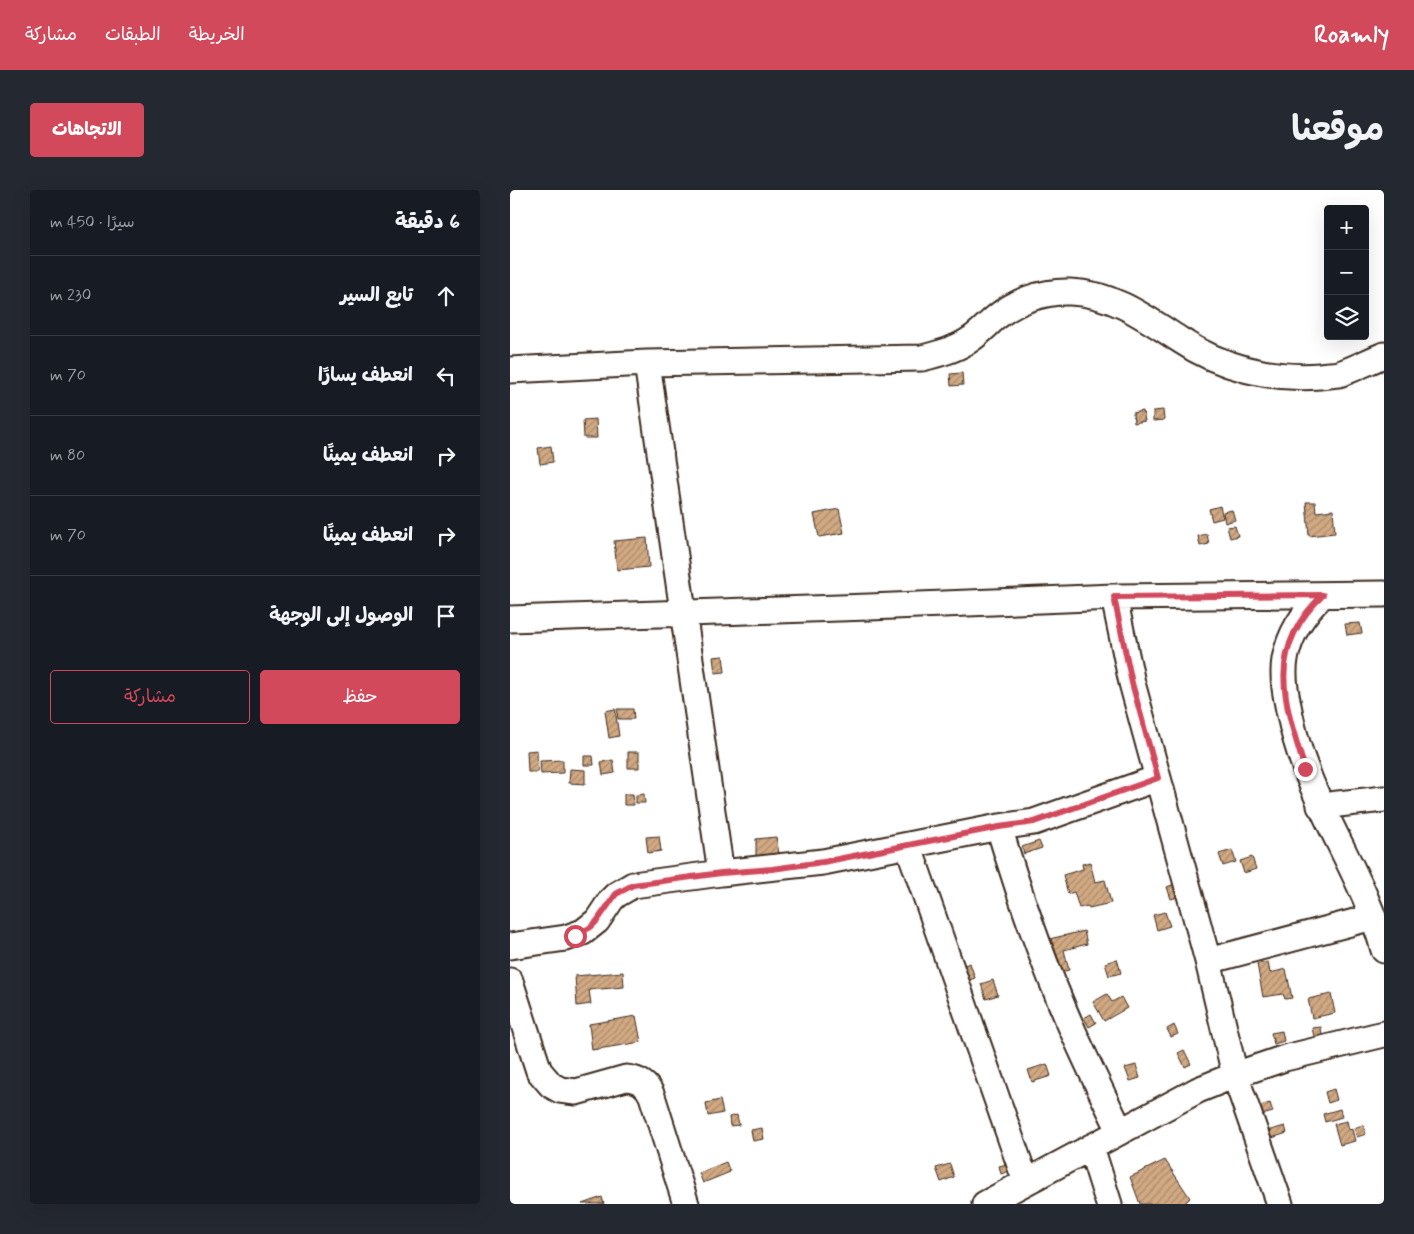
<!DOCTYPE html>
<html lang="ar">
<head>
<meta charset="utf-8">
<style>
  body { margin:0; font-family:Mynerve,"Playpen Sans Arabic",sans-serif; background:#242831; color:#f1f3f6; direction:rtl }
  .controls { position:absolute; right:15px; top:15px; display:grid; overflow:hidden; border-radius:5px; box-shadow:0 5px 20px #0002 }
  .controls button { width:45px; height:45px; display:grid; place-items:center; padding:0; border:0; border-bottom:1px solid #363941; background:#171b24; color:#f1f3f6; font:25px sans-serif }
  .stop { position:absolute; width:15px; height:15px; margin:-11px; border:4px solid #d1495b; border-radius:50%; background:#fff }
  .stop.end { background:#d1495b; border-color:#fff; box-shadow:0 1px 5px #0008 }
  .list { margin:0; padding:0; list-style:none }
  h2 { display:flex; justify-content:space-between; align-items:center; height:65px; margin:0; padding:0 20px; font-size:21px }
  h2 small { font-size:16px; font-weight:400; color:#9ea1a6 }
  .list li { display:grid; grid-template-columns:32px 1fr auto; gap:15px; align-items:center; box-sizing:border-box; height:80px; padding:0 20px; border-top:1px solid #363941 }
  .list b { display:block; font-size:19px; white-space:nowrap }
  .list em { font-size:16px; font-style:normal; color:#9ea1a6 }
  .actions { display:flex; gap:10px; padding:15px 20px }
  .actions a { flex:1; padding:11px 0; border:1px solid #d1495b; border-radius:5px; text-align:center; font-size:18px; color:#d1495b }
  .actions .main { background:#d1495b; color:#fff }
  .icon { flex:none; width:28px; height:28px; fill:none; stroke:currentColor; stroke-width:2; stroke-linecap:round; stroke-linejoin:round }
  .map { position:relative; flex:none; width:874px; height:1014px; overflow:hidden; direction:ltr; border-radius:5px }
  header { display:flex; align-items:center; gap:30px; box-sizing:border-box; height:70px; padding:0 25px; background:#d1495b; color:#fff }
  header strong { font-size:24px }
  nav { display:flex; gap:28px; margin-inline-start:auto; font-size:18px }
  .intro { display:flex; align-items:center; justify-content:space-between; box-sizing:border-box; height:120px; padding:0 30px }
  h1 { margin:0; font-size:35px }
  .button { padding:12px 22px; border-radius:5px; background:#d1495b; color:#fff; font-size:18px; font-weight:700 }
  main { display:flex; gap:30px; padding:0 30px }
  aside { flex:1; background:#171b24; border-radius:5px; box-shadow:0 5px 20px #0002 }
  .map>svg:first-child { display:block }
  .building { fill:url(#building-hatch); stroke:#3b2a1e }
  .lines { fill:none; stroke-linecap:round; stroke-linejoin:round }
  .minor-casing { stroke:#3b2a1e; stroke-width:29 }
  .minor { stroke:#fff; stroke-width:25 }
  .route { stroke:#d1495b; stroke-width:6 }
</style>
</head>
<body>
<header>
<strong>Roamly</strong>
<nav><a>الخريطة</a><a>الطبقات</a><a>مشاركة</a></nav>
</header>
<div class="intro"><h1>موقعنا</h1><a class="button">الاتجاهات</a></div>
<main>
<div class="map">
<svg width="874" height="1014" viewBox="0 0 874 1014">
  <defs>
    <pattern id="building-hatch" width="6" height="6" patternUnits="userSpaceOnUse" patternTransform="scale(1.25)"><rect width="6" height="6" fill="#d1a983"/><path d="M-1 1l2-2M0 6l6-6M5 7l2-2" fill="none" stroke="#ab8a6b"/></pattern>
  </defs>
  <rect width="100%" height="100%" fill="#fff"/>
  <filter id="ink" filterUnits="userSpaceOnUse"><feTurbulence type="fractalNoise" baseFrequency=".02" numOctaves="2"/><feDisplacementMap in="SourceGraphic" scale="10" xChannelSelector="R" yChannelSelector="G"/><feConvolveMatrix kernelMatrix="1 2 1 2 8 2 1 2 1" color-interpolation-filters="sRGB"/></filter>
  <g filter="url(#ink)">
    <path class="building" d="M452 183 453 195 441 196 440 184Z
      M653 220 654 230 643 231V221Z
      M633 221 635 231 624 233 623 223Z
      M86 229 87 248H74L73 230Z
      M41 256 43 272 30 274 28 258Z
      M796 312H805L806 322 823 320 825 343 799 346Z
      M710 316 713 328 702 331 699 319Z
      M329 319 334 343 309 347 304 324Z
      M722 320 725 330 715 333 713 322Z
      M725 336 728 346 720 348 717 337Z
      M697 344 699 354 690 356 688 346Z
      M137 348 139 377 107 380 104 351Z
      M850 433 852 443 837 445 835 434Z
      M213 466 215 482 205 483 203 467Z
      M105 519 109 546 99 548 95 521Z
      M107 519H123L124 529H108Z
      M27 560 28 582H18L17 561Z
      M118 562H129V578H118Z
      M74 566H83L84 575H74Z
      M53 570V583L31 584 30 571Z
      M103 570 105 583 93 585 91 572Z
      M60 579 75 580V594L59 593Z
      M114 604H123L124 615H114Z
      M134 604 135 613H126V605Z
      M149 646 151 661 138 663 136 647Z
      M266 647 270 669 246 671V649Z
      M529 651 532 658 514 664 512 657Z
      M722 660 726 672 713 676 709 664Z
      M742 667 746 679 734 683 730 671Z
      M580 672 585 692 595 690 601 713 579 718 578 716 569 718 564 702 558 704 553 685 573 679 572 674Z
      M667 693 671 706 661 709 657 697Z
      M655 722 660 736 647 740 643 725Z
      M574 741 577 754 554 760 559 780 548 783 539 749Z
      M607 769 611 783 599 786 595 773Z
      M758 772 760 783 776 779 782 808 775 809 773 804 753 807 747 774Z
      M460 773 465 788 454 792 449 777Z
      M113 782 114 797 79 800 81 814 67 816 65 786Z
      M483 790 488 805 476 809 471 794Z
      M597 804 602 812 611 807 617 818 594 831 583 812Z
      M821 804 825 823 802 828 798 809Z
      M581 824 586 833 579 837 574 828Z
      M126 826 131 852 82 860 79 834Z
      M664 835 668 844 661 847 657 839Z
      M811 837 812 846 804 847 802 838Z
      M772 841 774 851 764 854 761 843Z
      M674 860 681 874 675 877 668 863Z
      M537 874 541 886 522 892 518 880Z
      M626 875 630 888 620 891 615 878Z
      M824 899 827 910 818 913 815 902Z
      M210 910 213 923 198 926 196 913Z
      M760 913 763 922 752 925 750 916Z
      M830 919 832 927 815 932 813 924Z
      M227 925 229 935 220 936 219 927Z
      M837 931 839 940 842 939 845 951 830 955 824 934Z
      M853 935 856 944 847 947 844 938Z
      M775 936 777 943 759 949 757 941Z
      M252 938 254 949 243 951 241 940Z
      M655 970 680 1008 674 1014H630L620 987Z
      M216 972 220 982 193 993 189 983Z
      M440 974 444 987 431 992 426 978Z
      M497 974 499 981 491 984 489 976Z
      M92 1007 94 1014H72Z"/>
    <g class="lines">
      <g class="minor-casing">
        <path id="minor" d="M137 173 211 683
          M0 180 137 173 412 168C428 164 444 160 458 151 468 145 475 137 484 129 505 111 533 101 560 102 602 103 636 128 670 150 710 177 762 190 810 186 816 185 823 185 829 184 844 179 859 171 874 165
          M813 405C794 422 780 443 775 469 772 488 776 506 780 525 797 611 851 677 874 760
          M604 407 622 493 698 771 725 885 770 1014
          M0 429 359 417 604 407 874 404
          M810 616 874 609
          M489 637C507 697 527 756 551 813 569 857 590 899 610 941
          M398 655 516 992
          M0 756 56 748 73 742 87 731 101 710 106 705 123 695 211 683 313 672 489 637 524 632 648 588
          M698 771 863 727
          M0 791 29 881 41 895 50 900 66 902 116 888C129 889 137 894 142 906L176 1014
          M581 957 599 1014
          M475 1014 688 900 725 885 775 868 874 844"/>
      </g>
      <use href="#minor" class="minor"/>
    </g>
  </g>
  <g class="lines" filter="url(#ink)">
    <path class="route" d="M65 746 81 737 87 731 106 704 123 695 211 683 262 679 313 672 489 637 524 632 648 588 622 493 604 407 813 405C755 459 774 513 795 579"/>
  </g>
</svg>
<div class="controls">
<button>+</button>
<button>−</button>
<button><svg class="icon" aria-label="layers" viewBox="0 0 24 24"><path d="M12 4l9 5-9 5-9-5zM3 14l9 5 9-5"/></svg></button>
</div>
<div class="stop" style="left:65px;top:746px"></div>
<div class="stop end" style="left:795px;top:579px"></div>
</div>
<aside>
<h2>6 دقيقة<small>سيرًا · 450 m</small></h2>
<ul class="list">
<li><svg class="icon" aria-label="ahead" viewBox="0 0 24 24"><path d="M12 20V5M6 11l6-6 6 6"/></svg><div><b>تابع السير</b></div><em>230 m</em></li>
<li><svg class="icon" aria-label="left" viewBox="0 0 24 24"><path d="M17 20v-9H6M10 6l-5 5 5 5"/></svg><div><b>انعطف يسارًا</b></div><em>70 m</em></li>
<li><svg class="icon" aria-label="right" viewBox="0 0 24 24"><path d="M7 20v-9h11M14 6l5 5-5 5"/></svg><div><b>انعطف يمينًا</b></div><em>80 m</em></li>
<li><svg class="icon" aria-label="right" viewBox="0 0 24 24"><path d="M7 20v-9h11M14 6l5 5-5 5"/></svg><div><b>انعطف يمينًا</b></div><em>70 m</em></li>
<li><svg class="icon" aria-label="arrive" viewBox="0 0 24 24"><path d="M6 21V4h12l-3 4 3 4H6"/></svg><div><b>الوصول إلى الوجهة</b></div></li>
</ul>
<div class="actions"><a class="main">حفظ</a><a>مشاركة</a></div>
</aside>
</main>
</body>
</html>
